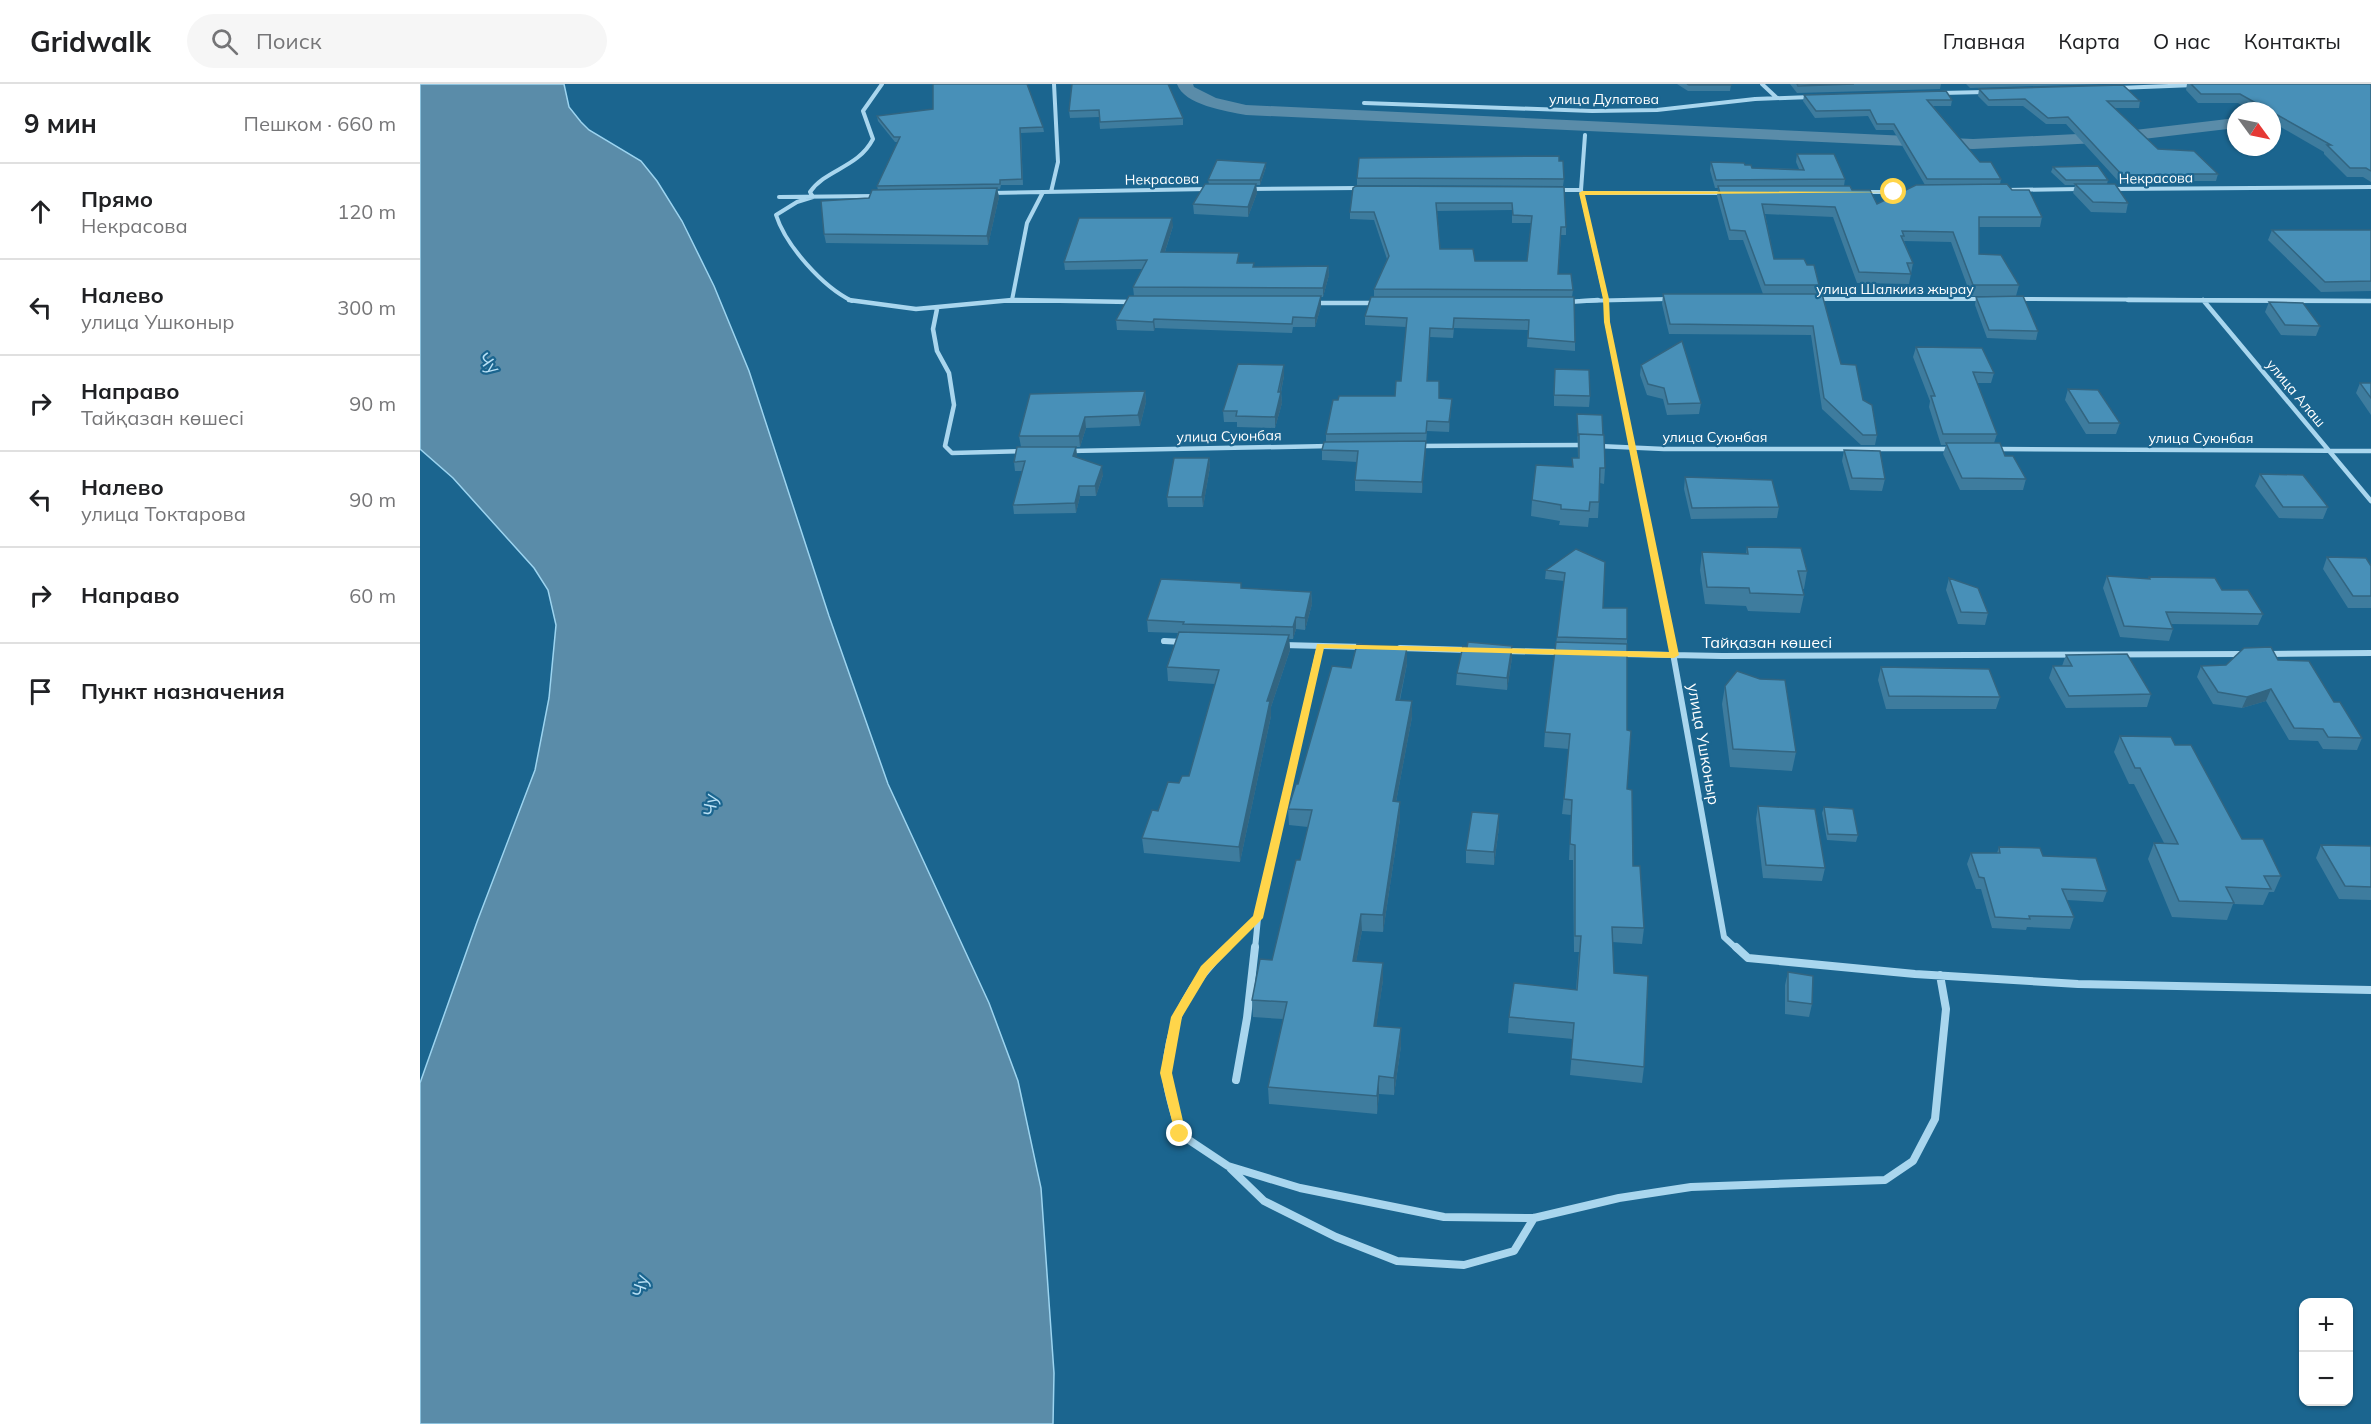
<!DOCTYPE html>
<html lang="ru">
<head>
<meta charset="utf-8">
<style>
  body { margin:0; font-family:Mulish,sans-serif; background:#f6f6f6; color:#202124 }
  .controls { position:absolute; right:18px; bottom:18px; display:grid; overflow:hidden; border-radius:12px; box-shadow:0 2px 4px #0004 }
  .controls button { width:54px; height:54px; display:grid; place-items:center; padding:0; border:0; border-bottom:2px solid #e0e0e0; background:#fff; color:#202124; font:30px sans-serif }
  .compass { position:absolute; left:1807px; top:18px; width:54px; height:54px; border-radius:50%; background:#fff; box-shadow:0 2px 4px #0004; rotate:123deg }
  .stop { position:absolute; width:18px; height:18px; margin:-14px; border:4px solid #ffd54a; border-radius:50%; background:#fff }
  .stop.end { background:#ffd54a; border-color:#fff; box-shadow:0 2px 6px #0008 }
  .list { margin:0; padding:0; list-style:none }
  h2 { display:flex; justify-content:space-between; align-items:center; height:78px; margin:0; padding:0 24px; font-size:26px }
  h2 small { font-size:20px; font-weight:400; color:#757577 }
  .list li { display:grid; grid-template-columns:39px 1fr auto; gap:18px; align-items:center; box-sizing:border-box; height:96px; padding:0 24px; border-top:2px solid #e0e0e0 }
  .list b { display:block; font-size:22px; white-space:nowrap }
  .list p { margin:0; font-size:20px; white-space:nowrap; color:#757577 }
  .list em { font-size:20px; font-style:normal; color:#757577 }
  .icon { flex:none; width:33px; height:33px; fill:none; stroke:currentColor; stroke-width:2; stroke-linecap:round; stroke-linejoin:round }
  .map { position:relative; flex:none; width:1951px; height:1340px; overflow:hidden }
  header { display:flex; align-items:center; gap:36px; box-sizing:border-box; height:84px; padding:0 30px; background:#fff; border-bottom:2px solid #e0e0e0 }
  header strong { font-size:28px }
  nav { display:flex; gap:33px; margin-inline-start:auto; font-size:21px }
  .search { width:420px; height:54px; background:#f6f6f6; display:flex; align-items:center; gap:15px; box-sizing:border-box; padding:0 21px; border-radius:33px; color:#757577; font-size:22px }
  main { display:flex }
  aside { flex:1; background:#fff }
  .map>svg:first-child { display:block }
  .water { fill:#5a8ca9; stroke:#9cd4f0; stroke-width:1.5 }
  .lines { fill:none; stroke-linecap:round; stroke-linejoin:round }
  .canal { fill:#5a8ca9; fill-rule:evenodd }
  .street-far3 { stroke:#a9d6ee; stroke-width:4 }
  .street-far2 { stroke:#a9d6ee; stroke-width:4.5 }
  .street-far1 { stroke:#a9d6ee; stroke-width:6 }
  .street { stroke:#a9d6ee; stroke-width:8 }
  .wall { fill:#3e7c9e; fill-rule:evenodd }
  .shaded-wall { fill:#326581 }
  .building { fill:#4890b8; stroke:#326581; stroke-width:1.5; fill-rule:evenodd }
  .route { fill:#ffd54a }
  .labels { text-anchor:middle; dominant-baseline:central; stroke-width:4.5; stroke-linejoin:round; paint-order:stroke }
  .far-street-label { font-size:14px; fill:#fff; stroke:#1b658f }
  .street-label { font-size:16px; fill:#fff; stroke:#1b658f }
  .water-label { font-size:18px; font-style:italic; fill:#b9e1f6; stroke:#1b658f }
</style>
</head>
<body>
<header>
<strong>Gridwalk</strong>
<div class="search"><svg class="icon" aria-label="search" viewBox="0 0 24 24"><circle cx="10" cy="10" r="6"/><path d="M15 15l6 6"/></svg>Поиск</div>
<nav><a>Главная</a><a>Карта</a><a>О нас</a><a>Контакты</a></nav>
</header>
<main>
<aside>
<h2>9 мин<small>Пешком · 660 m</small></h2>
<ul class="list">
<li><svg class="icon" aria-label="ahead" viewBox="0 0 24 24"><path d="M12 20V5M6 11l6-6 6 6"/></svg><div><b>Прямо</b><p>Некрасова</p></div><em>120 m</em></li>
<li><svg class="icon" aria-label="left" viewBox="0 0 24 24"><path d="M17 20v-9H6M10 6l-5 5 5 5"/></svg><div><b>Налево</b><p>улица Ушконыр</p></div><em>300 m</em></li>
<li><svg class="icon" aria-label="right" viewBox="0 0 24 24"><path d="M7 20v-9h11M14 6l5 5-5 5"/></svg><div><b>Направо</b><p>Тайқазан көшесі</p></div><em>90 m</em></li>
<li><svg class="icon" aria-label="left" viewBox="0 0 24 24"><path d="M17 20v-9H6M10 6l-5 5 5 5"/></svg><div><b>Налево</b><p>улица Токтарова</p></div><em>90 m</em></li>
<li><svg class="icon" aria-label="right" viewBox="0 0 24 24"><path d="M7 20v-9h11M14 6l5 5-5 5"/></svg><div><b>Направо</b></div><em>60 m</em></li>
<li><svg class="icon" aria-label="arrive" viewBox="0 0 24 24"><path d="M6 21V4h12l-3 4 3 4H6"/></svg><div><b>Пункт назначения</b></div></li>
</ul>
</aside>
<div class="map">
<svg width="1951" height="1340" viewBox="0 0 1951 1340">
  <rect width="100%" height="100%" fill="#1b658f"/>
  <path class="water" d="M0 0H144L149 23 161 38 169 46 221 77 237 97 262 137 294 202 329 287 409 532 468 700 569 919 598 997 621 1104 634 1289 633 1340H0V999L57 838 115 686 129 614 136 541 128 506 114 484 33 394 0 365Z"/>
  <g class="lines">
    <path class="canal" d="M757 0H773L774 3 796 14 826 21 1553 55 1698 48 1816 34V44L1698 58 1553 65 826 31C806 27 764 21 757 0Z"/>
    <path class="street-far3" d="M1342 0 1357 14
      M1698 4 1775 1
      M1521 9 1565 8
      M944 19 1172 27 1237 26 1335 15 1391 13
      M1165 51 1161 106 1186 217
      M829 105 938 104
      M1691 105 1951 103
      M1138 106H1161
      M1586 106 1659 105
      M631 108 638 78 634 0
      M1445 108H1488
      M571 109 788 105
      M1162 109H1305
      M359 113 455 112
      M1397 215H1563
      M1598 215 1951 217
      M592 216 607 139 623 108
      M432 217C403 203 366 162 356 131L377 118 393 113 390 108C406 85 438 84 453 55L443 27 462 0
      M580 217H659
      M1159 217 1248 215"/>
    <path class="street-far2" d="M429 216 496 225 592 216 712 218
      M1186 216 1187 238 1240 499
      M1708 216 1951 217
      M1783 216 1951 417
      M1148 218 1178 216
      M893 219H958
      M517 225 513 245 517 267 529 289 534 321 525 362 532 369 604 367
      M998 362 1165 361
      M1178 362 1244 365H1530
      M1577 365 1951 367
      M650 367 910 362"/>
    <path class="street-far1" d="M1240 497 1304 853 1317 865
      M744 557 763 558
      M863 561 943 563
      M980 564 1047 566
      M1085 567 1140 568
      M1202 570 1302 572 1824 570
      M1847 570 1951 569
      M806 865 838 834
      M835 865 838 834 900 562"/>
    <path class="street" d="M808 863C771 898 749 935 746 987 745 1004 756 1033 760 1050L808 1082 880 1104 1024 1133 1114 1134 1199 1114 1271 1103 1465 1096 1493 1077 1515 1035 1526 925 1520 891
      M1316 863 1328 874 1495 890 1658 900 1951 906
      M816 996 827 934 835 863
      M811 1085 844 1117 916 1153 977 1177 1044 1181 1094 1167 1114 1134"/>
  </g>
  <path class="wall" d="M652 0 763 34V41L680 45 679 33 650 34 649 27Z
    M1257 0H1310L1311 1 1310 7H1268Z
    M1370 0H1521L1520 5 1377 9Z
    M1546 0H1683L1550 4Z
    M1767 0H1951V98L1943 93H1927L1904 70V68L1852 38V27H1832L1818 19H1778L1766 6Z
    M1559 5 1720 17 1719 24H1694L1738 65 1798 90 1796 97H1771L1770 99H1700L1646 40H1626L1603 22H1568L1558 12Z
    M1384 11 1532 16 1531 22H1513L1560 78 1581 95 1580 100 1592 106 1622 133 1620 143H1559V170L1599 201 1596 212H1551L1531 158 1484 157 1493 179 1489 200 1437 199 1413 133 1345 130 1354 175 1387 181 1399 201 1398 210 1421 280 1443 316 1457 351 1455 361H1441L1402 325 1391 251 1249 250 1242 220 1243 210H1343L1323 156H1309L1297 112 1298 104H1295L1290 86 1291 78 1325 81 1332 84 1379 85 1376 78 1377 70 1425 95 1424 102 1457 120 1505 101 1473 46H1456L1448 32 1395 34 1383 17Z
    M457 32 623 43 624 48 601 49 603 101H581L580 105H577L579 113 568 161 406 159 404 150 458 106 457 102 478 58H475L458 37Z
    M1139 77 1144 95 1143 102 937 101V94Z
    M846 83 840 101H836L837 109 828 133 774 130 773 120 789 100 788 96Z
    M1633 83 1688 96 1687 100 1708 119 1706 129 1671 128 1653 109 1655 101H1645L1631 88Z
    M1144 103 1146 143V151H1141L1138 190 1153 206 1152 213 1155 258V267L1107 263 1108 246 1034 244 1033 254 1010 253 1007 297 1019 314 1031 324 1029 348 1007 347 1002 409 935 407V396L937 378 902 376V366L906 358V350L975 312 981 297 986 243 945 241V232L954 213V205L967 175 954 136 930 135V128ZM1092 126V139H1111L1107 177H1055L1020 165 1017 127Z
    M753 142 745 168 819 178V179L834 183 908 182 909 191 903 213H901V222L895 243H873L872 249 735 244 734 247 697 246 696 236 714 212 713 203 722 185 645 186 644 178Z
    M1852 146H1951V207L1901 208 1848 156Z
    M1556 213 1618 247 1616 256 1567 254 1555 221Z
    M1849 218 1900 242 1896 252 1861 251 1845 228Z
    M1496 263 1574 289 1571 299H1557L1577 350 1574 359 1606 395 1603 406H1540L1523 370 1526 361H1521L1509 323 1510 317 1493 273Z
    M864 281V292L861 308 862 319 855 344 817 343V338H804L803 327Z
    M1221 281 1281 319 1279 330 1247 331 1243 315 1227 311 1220 291Z
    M1134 295 1170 312 1169 323 1134 322Z
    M1940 299H1951V331L1936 309Z
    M1648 305 1700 339 1696 350H1666L1645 316Z
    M725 307 726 318 720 342 666 344 660 363H656L657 374 683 391 676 412H660L656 429 594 430 593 421 602 387H595L594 378 601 363 599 352Z
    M1157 330 1183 351 1185 384 1184 400 1180 399 1178 434H1169L1168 443 1139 441 1140 437 1111 432 1112 416 1152 383V374H1158Z
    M1424 366 1465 395 1462 407 1430 406 1422 377Z
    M789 374 790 383 783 423H748L747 413Z
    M1840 390 1908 423 1903 435 1859 434 1835 402Z
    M1265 393 1359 423 1357 434 1271 435 1264 405Z
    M1327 463 1387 487 1384 505H1382L1384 511 1380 529 1328 527 1326 522 1285 520 1280 486 1282 468 1326 470Z
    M1907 473 1951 482V524H1928L1903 485Z
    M1185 478 1183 524 1207 555V705L1213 782 1224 844 1222 860 1192 858 1194 889 1224 983 1222 999 1150 991 1153 955 1088 949 1089 933 1156 906 1159 868H1154L1153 776H1149L1151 731 1142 730 1149 665 1124 663 1125 648 1144 497 1125 495 1126 486Z
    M1687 492 1728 495 1729 493 1802 506 1843 530 1838 541 1751 540 1753 545 1749 557 1700 553 1683 504Z
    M1529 494 1568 529 1565 541 1538 540 1526 506Z
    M821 504 891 508 892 520 885 546 876 545 873 555H869L870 566 851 623V632L820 778 724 769 722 754 738 727 759 699 769 692 795 600 748 597 747 583 758 549 728 548 727 536Z
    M1646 571 1731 610 1727 623 1646 624 1629 594 1633 582H1642Z
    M1092 574 1087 606 1036 601 1037 589Z
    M1858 576 1914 618 1942 654 1937 666 1903 665 1898 657 1869 656 1846 617 1822 624 1793 620 1777 593 1781 582 1806 581Z
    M987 580 980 616 992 633 976 718H980V735L963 848 942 847 936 877 963 879V896L956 942 981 944V962L974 1011 959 1010 957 1030 849 1020 848 1003 863 935 833 933 832 916 852 876 880 776 888 743 869 741 868 725 878 700 931 584Z
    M1461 583 1580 613 1576 625H1466L1458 596Z
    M1305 602 1376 668 1372 687 1310 683 1302 620Z
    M1700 652 1755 661 1822 755 1861 792 1854 808H1849L1843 821 1813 820 1807 836 1752 833 1728 775 1734 759H1744L1714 700H1709L1694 668Z
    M1338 722 1405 784 1402 797 1343 794 1336 735Z
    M1404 723 1438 751 1436 758 1407 756 1402 729Z
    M1079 730V743L1074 781 1046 779V766Z
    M1901 761 1951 762V816L1919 815 1896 774Z
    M1579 763 1623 772 1687 807 1683 818 1647 816 1654 833 1650 845 1607 843 1606 846 1572 844 1561 805H1556L1547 780 1551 769H1577Z
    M1368 888 1392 920 1389 933 1365 930V901Z"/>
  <path class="shaded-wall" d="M846 79V83L840 101V96Z
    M836 100 837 109 828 133V123Z
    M577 104 579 113 568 161 567 152Z
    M752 134 753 142 742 177 741 168Z
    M908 182 909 191 903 213V204Z
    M901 212V222L895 243V234Z
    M734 235 735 244 734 247 733 238Z
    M864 281V292L860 312 861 308 862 319 855 344V333Z
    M725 307 726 318 720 342 718 331Z
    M1032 315 1031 324 1029 348V338Z
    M665 333 666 344 660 363 659 352Z
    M1006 357V368L1002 409V398Z
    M656 363 657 372 654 382 653 372Z
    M789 374 790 383 783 423 782 413Z
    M682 382 683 391 676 412 675 402Z
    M659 402 660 412 656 429 655 419Z
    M891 508 892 520 885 546V534Z
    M876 533V545L873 555V543Z
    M869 551 870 566 851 623V632L820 778 819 763 847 617Z
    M1092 562V574L1087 606V594Z
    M987 564V580L976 632V616Z
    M1851 605 1846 617 1822 624 1827 613Z
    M992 617V633L973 734V717Z
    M980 718V735L963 848V831Z
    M1079 730V743L1074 781V768Z
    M941 830 942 847 933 894V877Z
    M963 879V896L954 959V942Z
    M981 944V962L974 1011V994Z
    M959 992V1010L957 1030V1012Z"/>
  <path class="building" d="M513 0H607L623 43 600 44 602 95 580 96V100L457 102 480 53H474L457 32 513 25Z
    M652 0H748L763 34 680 38 679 26 649 27Z
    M1267 0H1310L1311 1H1269Z
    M1377 0H1434L1378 2Z
    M1771 0H1951V87L1946 84H1930L1907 61H1911L1852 28V27H1850L1820 10H1781Z
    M1703 1 1720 17H1687L1738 65 1774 67 1798 90H1771L1773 91H1702L1648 33 1628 34 1605 15 1569 16 1559 5Z
    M1526 7 1532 16H1507L1560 78H1571L1581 95H1507L1474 40H1457L1450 26 1396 27 1384 11Z
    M1377 70H1414L1425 95 1296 96 1291 78 1324 79 1325 81H1331L1332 84 1384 86Z
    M1139 72V77H1143L1144 95 937 94 939 74Z
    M797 76 846 79 840 96H788Z
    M1678 82 1688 96H1646L1633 83Z
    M785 100H836L828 123 773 120Z
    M1587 100 1592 106H1609L1622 133H1559V170L1581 171 1599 201H1553L1533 148 1482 147 1484 152H1481L1493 179H1487L1491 190 1439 188 1415 123 1342 120 1354 175H1384L1387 181H1394L1399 201H1345L1325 147 1310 146 1298 102H1430L1432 106H1450L1457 120 1496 101Z
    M1655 100H1695L1708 119 1673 118Z
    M936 102 1144 103 1146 143H1141L1138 190H1151L1153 206 954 205 969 172 954 128H930L933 104ZM1016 119H1092L1093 131 1112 132 1107 177H1055L1053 165H1020Z
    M577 104 567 152 404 150 401 117 449 114 452 106Z
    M659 134H752L741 168 819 169 817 179H834L833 183 908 182 903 204 713 203 727 176 644 178Z
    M1852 146H1951V197L1905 198Z
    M1243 210H1402L1421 280 1436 281 1443 316 1452 321 1457 351H1443L1404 314 1393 242 1250 240Z
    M709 212H901L895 234 873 233 872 240 734 235 733 238 696 236Z
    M1603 212 1618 247 1569 246 1556 213Z
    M951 213H1154L1155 258 1108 254 1109 236 1034 234 1033 245 1010 244 1007 297H1019V314L1032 315 1029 338 1007 337 1006 349 906 350 913 316H918L919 312H975L976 297H981L987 234 945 232Z
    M1849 218 1883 219 1900 242 1865 241Z
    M1262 257 1281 319 1248 320 1244 304 1228 300 1221 281Z
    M1496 263 1562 264 1574 289 1553 288 1577 350H1523L1511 312H1515Z
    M818 280 864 281 858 308H861L855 333 816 332 817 327H803Z
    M1135 285 1169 286 1170 312 1134 311Z
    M1940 299H1951V314Z
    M1648 305 1678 306 1700 339H1669Z
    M725 307 718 331 665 333 659 352H599L610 310Z
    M1157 330 1182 331 1183 351 1159 350 1158 351Z
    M1159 350 1184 351 1185 384H1180L1179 418H1170L1169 427 1141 425V421L1112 416 1116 381 1153 383 1152 374H1159Z
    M1006 357 1002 398 935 396 938 367 902 366 904 358Z
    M1526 359H1580L1585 372H1593L1606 395 1542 394Z
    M597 363H656L653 372 682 382 675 402H659L655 419 593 421 605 377 594 378Z
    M1424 366 1460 367 1465 395 1432 394Z
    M754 374H789L782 413H747Z
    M1840 390 1883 391 1908 423H1863Z
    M1265 393 1352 396 1359 423 1272 424Z
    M1327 463 1381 464 1387 487H1378L1384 511 1330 509 1329 504 1287 503 1282 468 1328 470Z
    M1156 465 1185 478 1183 524H1207V555L1137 553 1145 489 1126 486Z
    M1907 473 1946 474 1951 482V512H1933Z
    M1687 492 1730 495 1729 493 1795 494 1802 506H1828L1843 530 1746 528 1753 545 1704 542Z
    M1529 494 1558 504 1568 529 1541 528Z
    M741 495 821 499V504L891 508 885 534 876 533 873 543 763 540 764 538 727 536Z
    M759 548 869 551 847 617H850L819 763 722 754 732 726 738 727 748 698 759 699 762 692H769L799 586 747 583Z
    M1048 558 1092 562 1087 594 1037 589 1043 562 1047 563Z
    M1136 558 1207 560V646L1211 647 1207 705 1212 706 1213 782H1220L1224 844 1192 843 1194 889 1228 892 1224 983 1151 975 1154 939 1089 933 1094 899 1157 906 1161 852H1155V761L1150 760 1152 716 1144 715 1150 650 1125 648Z
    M937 560 987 564 976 616 992 617 973 717 980 718 963 831 941 830 933 877 963 879 954 942 981 944 974 994 959 992 957 1012 848 1003 867 918 832 916 840 875 852 876 876 776H880L892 726 868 725 876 700H878L912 582 931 584Z
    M1851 563 1858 576 1889 577 1914 618H1920L1942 654 1908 653 1903 645 1874 644 1851 605 1827 613 1798 608 1781 582 1806 581 1824 564Z
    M1707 570 1731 610 1649 612 1633 582H1652L1646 571Z
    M1461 583 1569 585 1580 613 1469 612Z
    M1317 587 1340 595 1365 596 1376 668 1313 665 1305 602Z
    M1700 652 1751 653 1755 661H1771L1822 755H1843L1861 792H1844L1851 805 1806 803 1814 819 1759 817 1734 759 1758 760 1720 684H1715Z
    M1338 722 1395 725 1405 784 1346 781Z
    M1404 723 1433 725 1438 751 1408 750Z
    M1052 728 1079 730 1074 768 1046 766Z
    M1901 761 1951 762V803L1925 802Z
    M1579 763 1620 764 1623 772 1676 774 1687 807 1642 805 1654 833 1609 832 1610 835 1575 833 1564 794 1559 793 1551 769H1580Z
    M1368 888 1393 892 1392 920 1368 917Z"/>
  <path class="route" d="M1162 107 1477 108 1165 111 1189 215 1190 238 1259 571 1254 574 904 564 843 834 789 888 762 933 752 989 766 1050 765 1053H756L740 989 751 933 781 882 833 832 897 560 1249 568 1184 238 1183 215 1159 109Z"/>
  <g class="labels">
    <g class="far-street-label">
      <text x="1184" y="15">улица Дулатова</text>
      <text transform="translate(1736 94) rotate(-1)">Некрасова</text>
      <text transform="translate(742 95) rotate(-1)">Некрасова</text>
      <text x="1475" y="205">улица Шалкииз жырау</text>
      <text transform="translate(1876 309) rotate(50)">улица Алаш</text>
      <text transform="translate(809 352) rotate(-1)">улица Суюнбая</text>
      <text x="1295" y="353">улица Суюнбая</text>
      <text x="1781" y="354">улица Суюнбая</text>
    </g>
    <g class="street-label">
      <text x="1347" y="558">Тайқазан көшесі</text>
      <text transform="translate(1284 660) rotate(80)">улица Ушконыр</text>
    </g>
    <g class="water-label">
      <text transform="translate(69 279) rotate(46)">Чу</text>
      <text transform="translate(290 721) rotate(-87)">Чу</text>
      <text transform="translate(220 1202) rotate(-80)">Чу</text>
    </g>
  </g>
</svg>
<div class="controls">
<button>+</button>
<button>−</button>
</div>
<svg class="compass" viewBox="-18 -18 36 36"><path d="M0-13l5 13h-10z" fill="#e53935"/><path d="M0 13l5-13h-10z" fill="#757577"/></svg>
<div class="stop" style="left:1474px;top:108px"></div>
<div class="stop end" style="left:760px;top:1050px"></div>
</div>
</main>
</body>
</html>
